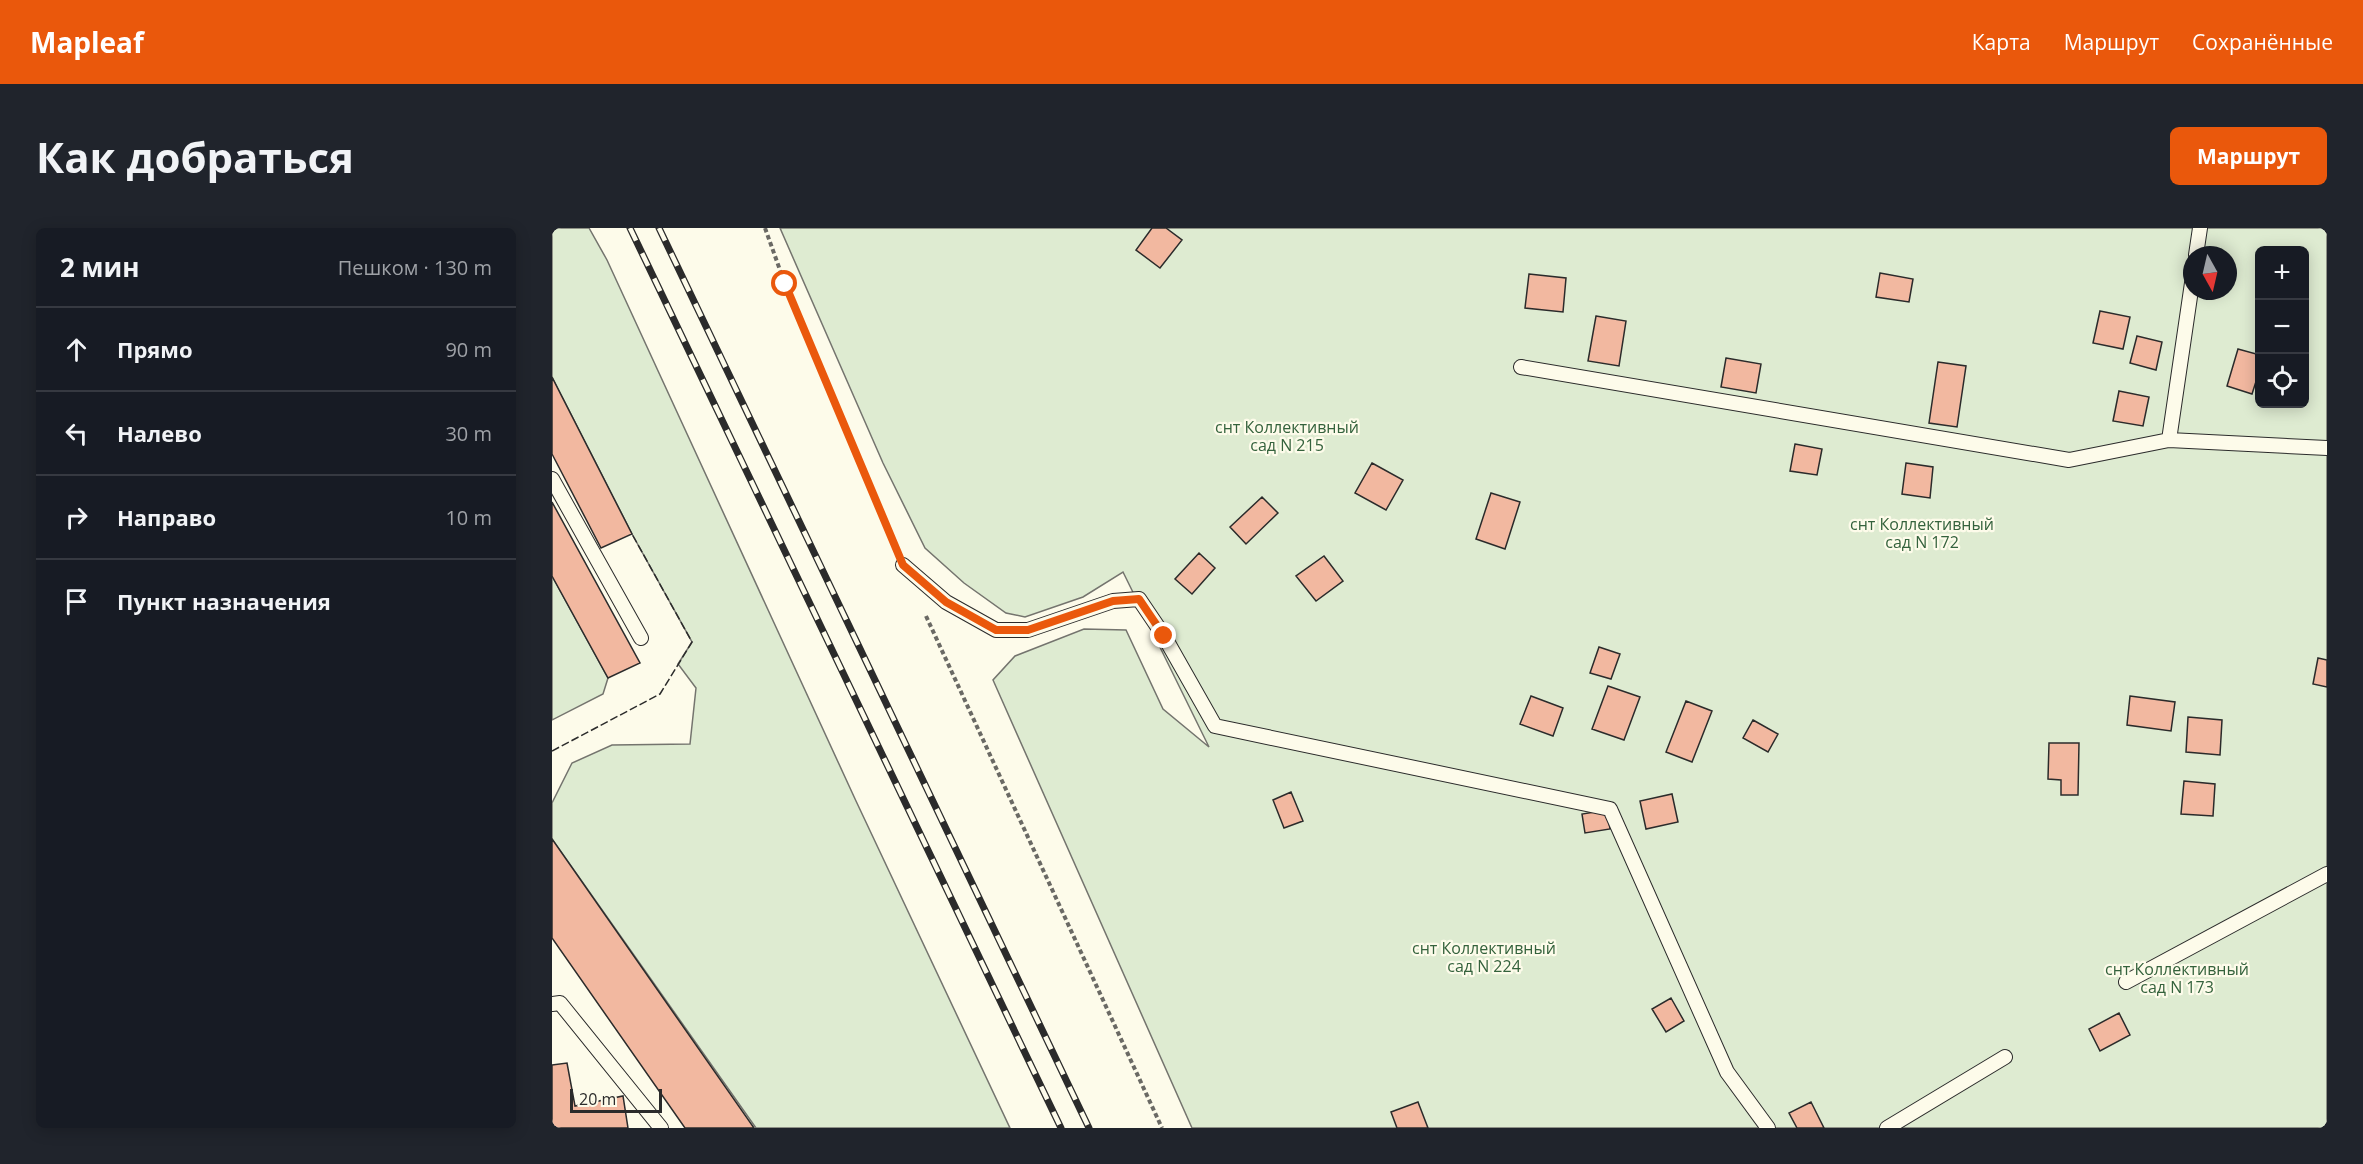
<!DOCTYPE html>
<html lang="ru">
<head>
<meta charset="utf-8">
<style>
  body { margin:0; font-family:"Open Sans",sans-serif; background:#20242c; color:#f1f3f6 }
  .controls { position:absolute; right:18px; top:18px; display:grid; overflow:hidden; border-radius:9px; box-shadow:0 3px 15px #0003 }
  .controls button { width:54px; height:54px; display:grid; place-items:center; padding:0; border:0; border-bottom:2px solid #363941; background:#171b24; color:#f1f3f6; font:30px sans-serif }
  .compass { position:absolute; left:1631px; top:18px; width:54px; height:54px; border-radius:50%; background:#171b24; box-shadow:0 3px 15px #0003; rotate:172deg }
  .scale { position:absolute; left:18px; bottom:15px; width:92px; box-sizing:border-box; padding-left:6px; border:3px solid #2b2b2b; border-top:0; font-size:16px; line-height:21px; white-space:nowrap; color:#2b2b2b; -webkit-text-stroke:4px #fdfbea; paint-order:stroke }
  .stop { position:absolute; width:18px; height:18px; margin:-14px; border:4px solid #ea580c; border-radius:50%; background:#fff }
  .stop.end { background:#ea580c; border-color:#fff; box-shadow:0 2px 6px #0008 }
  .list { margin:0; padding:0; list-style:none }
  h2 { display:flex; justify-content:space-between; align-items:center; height:78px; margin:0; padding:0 24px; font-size:26px }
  h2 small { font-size:20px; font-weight:400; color:#9ea1a6 }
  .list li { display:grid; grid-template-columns:39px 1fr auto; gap:18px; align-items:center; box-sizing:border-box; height:84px; padding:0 24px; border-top:2px solid #363941 }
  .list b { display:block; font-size:22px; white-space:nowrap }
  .list em { font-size:20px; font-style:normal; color:#9ea1a6 }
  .icon { flex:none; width:33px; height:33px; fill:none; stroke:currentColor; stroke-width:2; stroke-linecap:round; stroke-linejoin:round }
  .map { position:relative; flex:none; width:1775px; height:900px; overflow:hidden; border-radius:9px }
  header { display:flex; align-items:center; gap:36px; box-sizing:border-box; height:84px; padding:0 30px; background:#ea580c; color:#fff }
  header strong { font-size:28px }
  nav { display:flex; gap:33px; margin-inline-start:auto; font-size:21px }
  .intro { display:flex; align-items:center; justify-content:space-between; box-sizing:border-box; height:144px; padding:0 36px }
  h1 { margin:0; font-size:42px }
  .button { padding:15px 27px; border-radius:9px; background:#ea580c; color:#fff; font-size:21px; font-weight:700 }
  main { display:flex; gap:36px; padding:0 36px }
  aside { flex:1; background:#171b24; border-radius:9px; box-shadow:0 3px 15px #0003 }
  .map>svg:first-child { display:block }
  .green { fill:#deebd1; stroke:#74746e; stroke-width:1.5; fill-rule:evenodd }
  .building { fill:#f2b8a0; stroke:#2b2b2b; stroke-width:1.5 }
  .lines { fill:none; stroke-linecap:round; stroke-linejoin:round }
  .service-casing { stroke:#2b2b2b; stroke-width:16 }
  .path { stroke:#6a6964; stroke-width:4; stroke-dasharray:4.5 3; stroke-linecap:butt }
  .service { stroke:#fdfbea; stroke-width:14 }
  .rail-casing { stroke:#2b2b2b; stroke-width:7 }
  .rail { stroke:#fdfbea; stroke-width:4.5; stroke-dasharray:14; stroke-linecap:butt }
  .fence { stroke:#2b2b2b; stroke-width:1.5; stroke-dasharray:8 3; stroke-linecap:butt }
  .route { stroke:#ea580c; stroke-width:8 }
  .labels { text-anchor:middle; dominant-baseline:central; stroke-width:4.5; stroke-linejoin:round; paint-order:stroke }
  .park-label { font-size:16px; fill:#34623c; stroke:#fdfbea }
</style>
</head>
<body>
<header>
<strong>Mapleaf</strong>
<nav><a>Карта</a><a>Маршрут</a><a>Сохранённые</a></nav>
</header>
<div class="intro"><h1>Как добраться</h1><a class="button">Маршрут</a></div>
<main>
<aside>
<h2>2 мин<small>Пешком · 130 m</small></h2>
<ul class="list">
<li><svg class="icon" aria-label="ahead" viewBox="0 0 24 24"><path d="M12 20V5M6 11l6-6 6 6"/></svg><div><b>Прямо</b></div><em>90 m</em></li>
<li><svg class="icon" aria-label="left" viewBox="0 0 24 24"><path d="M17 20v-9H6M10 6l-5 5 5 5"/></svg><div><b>Налево</b></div><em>30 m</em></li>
<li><svg class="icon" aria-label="right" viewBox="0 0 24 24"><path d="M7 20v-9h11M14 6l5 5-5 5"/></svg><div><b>Направо</b></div><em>10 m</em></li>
<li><svg class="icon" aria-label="arrive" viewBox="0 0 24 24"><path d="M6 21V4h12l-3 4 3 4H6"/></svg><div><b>Пункт назначения</b></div></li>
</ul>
</aside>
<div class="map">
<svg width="1775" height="900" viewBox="0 0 1775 900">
  <rect width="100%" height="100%" fill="#fdfbea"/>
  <path class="green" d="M0 0H37L55 32 304 573 458 900H204L0 611V575L20 535 60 517 138 516 144 460 126 436 140 414 80 306 0 149Z
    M228 0H1775V900H640L441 452 463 428 532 401 574 402 611 481 657 519 571 344 531 369 473 389 454 385 412 355 373 320 331 235ZM1708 22H1752V176H1708ZM1640 27H1676V63H1640Z
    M0 348 56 450 51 466 0 492Z"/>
  <path class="building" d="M600 0H614L630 12 608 40 584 22Z
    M1328 45 1361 51 1357 74 1324 69Z
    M977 46 1014 50 1011 84 973 80Z
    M1548 83 1578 89 1571 121 1541 115Z
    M1044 88 1074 93 1067 138 1036 133Z
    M1585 108 1610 114 1604 142 1578 135Z
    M1686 121 1708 127V141L1700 166 1675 158Z
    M1174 130 1209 136 1204 165 1169 159Z
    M1386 134 1414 138 1405 199 1377 195Z
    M0 149 80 306 49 320 0 226Z
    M1567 163 1597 169 1591 198 1561 193Z
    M1243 216 1270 221 1265 247 1238 243Z
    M820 235 851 252 834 282 803 265Z
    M1354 235 1381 239 1378 270 1350 266Z
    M939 265 968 274 953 321 924 311Z
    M710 269 726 285 694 316 678 299Z
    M0 274 88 435 56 450 0 348Z
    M647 325 663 340 640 366 623 351Z
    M772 328 791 353 764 373 744 348Z
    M1047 419 1068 426 1059 451 1038 445Z
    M1766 430 1775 432V459L1761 456Z
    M1056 458 1088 469 1072 512 1040 501Z
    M979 468 1011 480 1001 508 968 496Z
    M1578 468 1623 474 1619 503 1575 497Z
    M1134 473 1160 483 1140 534 1114 524Z
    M1636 489 1670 492 1668 527 1634 524Z
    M1201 492 1226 506 1216 524 1191 510Z
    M1497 515H1527L1526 567H1509V552L1496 551Z
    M1632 553 1663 556 1661 588 1629 586Z
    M739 564 751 593 732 600 721 572Z
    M1120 566 1126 594 1094 601 1088 573Z
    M1055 582 1058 601 1033 605 1030 586Z
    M0 611 202 900H133L0 710Z
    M1119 770 1132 793 1114 804 1100 781Z
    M1567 785 1578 807 1548 823 1537 801Z
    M15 835 23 878 71 868 76 900H0V837Z
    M866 874 876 900H845L839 884Z
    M1259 874 1272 900H1245L1237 885Z"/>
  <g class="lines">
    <g class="service-casing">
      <path id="service" d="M1644 27 1648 0
        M969 139 1517 232 1617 212 1775 220
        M1617 212 1640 55
        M0 251 89 410
        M351 337 394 374 444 402H476L561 373 587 371 612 408 663 498 1058 581 1175 844 1216 900
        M1574 754 1775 646
        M0 776 8 775 109 900
        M1335 900 1453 829"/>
    </g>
    <path class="path" d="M213 0 233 56 343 318
      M374 388 610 900"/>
    <use href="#service" class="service"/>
    <g class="rail-casing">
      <path id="rail" d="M78 0 509 900
        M107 0 537 900"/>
    </g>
    <use href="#rail" class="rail"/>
    <path class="fence" d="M0 523 108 466 140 414 80 306"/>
  </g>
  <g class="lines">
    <path class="route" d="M233 56 351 337 394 374 444 402H476L561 373 587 371 612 408"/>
  </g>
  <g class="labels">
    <g class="park-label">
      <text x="735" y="199">снт Коллективный<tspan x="735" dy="18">сад N 215</tspan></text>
      <text x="1370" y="296">снт Коллективный<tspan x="1370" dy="18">сад N 172</tspan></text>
      <text x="932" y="720">снт Коллективный<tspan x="932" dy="18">сад N 224</tspan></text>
      <text x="1625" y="741">снт Коллективный<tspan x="1625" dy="18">сад N 173</tspan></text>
    </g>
  </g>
</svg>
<div class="controls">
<button>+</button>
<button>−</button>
<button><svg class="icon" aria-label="locate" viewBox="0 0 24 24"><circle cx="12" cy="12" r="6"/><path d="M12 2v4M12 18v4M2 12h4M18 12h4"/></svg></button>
</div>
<svg class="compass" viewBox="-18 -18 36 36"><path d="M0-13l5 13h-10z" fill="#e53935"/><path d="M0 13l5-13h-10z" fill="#9ea1a6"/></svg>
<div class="scale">20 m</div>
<div class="stop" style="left:233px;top:56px"></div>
<div class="stop end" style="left:612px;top:408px"></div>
</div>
</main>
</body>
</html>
